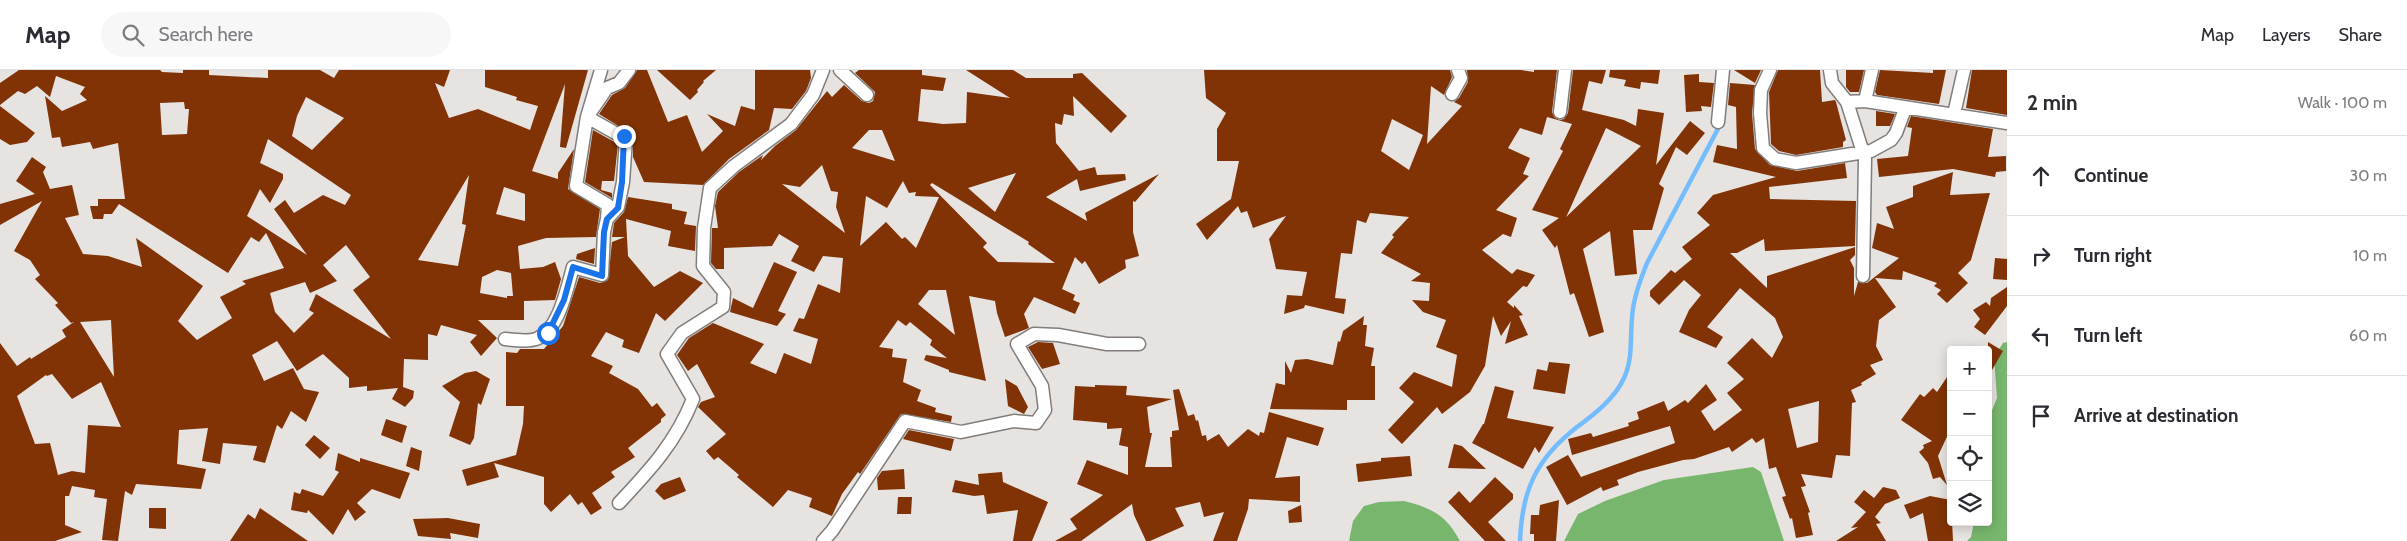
<!DOCTYPE html>
<html lang="en">
<head>
<meta charset="utf-8">
<style>
  body { margin:0; font-family:Cabin,sans-serif; background:#f7f7f7; color:#2b2b33 }
  .controls { position:absolute; right:15px; bottom:15px; display:grid; overflow:hidden; border-radius:5px; box-shadow:0 2px 12px #0003 }
  .controls button { width:45px; height:45px; display:grid; place-items:center; padding:0; border:0; border-bottom:1px solid #e1e1e2; background:#fff; color:#2b2b33; font:25px sans-serif }
  .stop { position:absolute; width:15px; height:15px; margin:-11px; border:4px solid #1a73e8; border-radius:50%; background:#fff }
  .stop.end { background:#1a73e8; border-color:#fff; box-shadow:0 1px 5px #0008 }
  .list { margin:0; padding:0; list-style:none }
  h2 { display:flex; justify-content:space-between; align-items:center; height:65px; margin:0; padding:0 20px; font-size:21px }
  h2 small { font-size:16px; font-weight:400; color:#7c7c81 }
  .list li { display:grid; grid-template-columns:32px 1fr auto; gap:15px; align-items:center; box-sizing:border-box; height:80px; padding:0 20px; border-top:1px solid #e1e1e2 }
  .list b { display:block; font-size:19px; white-space:nowrap }
  .list em { font-size:16px; font-style:normal; color:#7c7c81 }
  .icon { flex:none; width:28px; height:28px; fill:none; stroke:currentColor; stroke-width:2; stroke-linecap:round; stroke-linejoin:round }
  .map { position:relative; flex:none; width:2007px; height:471px; overflow:hidden }
  header { display:flex; align-items:center; gap:30px; box-sizing:border-box; height:70px; padding:0 25px; background:#fff; border-bottom:1px solid #e1e1e2 }
  header strong { font-size:24px }
  nav { display:flex; gap:28px; margin-inline-start:auto; font-size:18px }
  .search { width:350px; height:45px; background:#f7f7f7; display:flex; align-items:center; gap:12px; box-sizing:border-box; padding:0 18px; border-radius:28px; color:#7c7c81; font-size:19px }
  main { display:flex }
  aside { flex:1; background:#fff }
  .map>svg:first-child { display:block }
  .forest { fill:#78b66d }
  .lines { fill:none; stroke-linecap:round; stroke-linejoin:round }
  .stream { stroke:#73bcfe; stroke-width:4.5 }
  .building { fill:#813305; fill-rule:evenodd }
  .street-casing { stroke:#817d7b; stroke-width:15 }
  .street { stroke:#fff; stroke-width:12 }
  .route { stroke:#1a73e8; stroke-width:6 }
</style>
</head>
<body>
<header>
<strong>Map</strong>
<div class="search"><svg class="icon" aria-label="search" viewBox="0 0 24 24"><circle cx="10" cy="10" r="6"/><path d="M15 15l6 6"/></svg>Search here</div>
<nav><a>Map</a><a>Layers</a><a>Share</a></nav>
</header>
<main>
<div class="map">
<svg width="2007" height="471" viewBox="0 0 2007 471">
  <rect width="100%" height="100%" fill="#e7e3e1"/>
  <path class="forest" d="M2007 272V471H1967L1971 467 1974 452H1988V350L1997 328 1994 287 2003 273Z
    M1753 397 1761 402 1784 471H1564L1578 444 1605 431 1664 410Z
    M1404 431C1432 438 1446 445 1460 471H1349L1353 451 1364 436 1379 432Z"/>
  <g class="lines">
    <path class="stream" d="M1520 471C1522 420 1536 389 1577 357 1595 344 1615 328 1624 308 1633 289 1630 268 1632 248 1633 229 1640 211 1647 193L1720 55"/>
  </g>
  <path class="building" d="M19 0H160L162 2 183 3V0H209V5L268 8V0H320L334 8 339 0H450L444 17 435 13 449 48 478 39 530 60 538 36 516 30 517 27 485 17V0H588L566 78 560 77 565 14 532 101 558 109V103L574 79 568 119 600 139 596 167 546 168 518 176 520 199 543 197 555 192 561 209 555 230 524 231V250H478L497 268 481 286 470 272 477 265 441 255 437 266 428 264V290L404 289 403 317 414 321 413 328 405 337 392 329 398 318 367 321V316L349 318V308L323 284 297 301 277 271 252 285 264 311 293 298 304 319 319 322 306 352 291 341 282 359 277 355 265 393 253 390 257 376 223 373 220 394 202 391 208 358 179 360 177 394 206 399 201 419 136 414 132 425 125 421 118 471 102 470 107 429 94 427 95 420 72 416 69 426H65V455L82 462 55 471H0V273L17 296 30 287 31 289 66 267 62 260 74 252 71 253 55 235 58 233 35 209 40 205 30 190 14 181 42 131 0 155V134L35 124 16 111 32 87 46 97 43 102 50 119 72 115 79 145 65 148 83 184 108 186 142 197 136 168 203 216 178 251 197 270 232 248 220 227 246 214 242 211 284 198 266 163 259 172 251 167 228 203 119 134 112 144H104L103 149H93L90 136H98V129H125L118 73 93 79 90 72 62 77 60 67 52 68 45 26 62 41 87 30 80 24 85 17 56 6 50 27 37 16 25 24 18 21 0 35V13ZM306 27 344 48 312 80 292 66 297 46ZM184 32 185 39H189L187 64 162 65 160 33ZM268 69 351 125 345 135 323 125 294 143 285 130 274 139 307 185 247 146 260 119 270 133 283 109V104L260 93ZM469 105 462 154 466 155 458 196 418 190ZM504 117 525 124V151L496 144ZM346 175 370 207 353 220 391 269 316 224 309 240 314 243 294 263 275 242 270 223 305 212 310 223 337 211 323 195ZM497 200 511 203 513 226H507V228L480 223 482 207ZM111 250 114 307 80 252ZM52 304 72 329 101 312 121 357 88 355 85 403 72 401 58 405 50 373 35 374 17 326 46 305 47 306Z
    M637 0H647L668 52 687 45 702 82 723 61 707 44 735 56 741 36 755 40V0H810L811 8 806 21 792 39 774 38 769 60 729 89 703 115 644 112 633 87V65L599 44 612 25 625 18Z
    M657 0H716L703 11 704 12 697 20 698 22 690 30Z
    M859 0H922V5L946 8 943 21 921 19 918 51 943 54 966 53 967 22 1010 28 966 0H1013L1026 8H1073V4L1082 3 1127 46 1111 63 1073 26 1074 46 1064 44 1062 55 1055 53 1056 73 1079 101 1095 97 1097 105 1125 104 1126 110 1080 121 1077 109 1046 127 1087 151 1085 143 1159 104 1135 132 1133 131V162L1139 186 1125 190 1126 198 1099 214 1085 191 1082 194 1075 187 1062 219 1075 225 1073 230 1080 233 1075 244 1034 227 1024 244 1029 258 1005 267 997 243 995 231 969 226 986 311 949 302V300L924 290 926 285 947 288 930 275 932 270 910 252 906 256 898 250 879 277 893 279 892 287 907 289 903 312 921 320 917 331 936 338 935 342 952 346 951 352 901 344 860 404 858 402 842 424 832 446 809 437 812 428 788 420 773 437 737 407 739 405 718 387 714 390 706 381 726 364 698 337 701 332 715 327 697 294 688 301 677 285 689 268 713 253 764 274 750 293 776 304 784 283 811 294 818 269 793 261 799 248 804 249 818 214 840 223 843 188 823 186 814 202 791 191 799 176 779 164 772 176 724 178V199H716L711 193 712 158H718L715 136 718 122 739 102 763 85 761 90 775 76 796 60 827 21 832 27 844 15 862 31 869 33 873 31 875 22 855 3ZM869 60H882L895 91 852 78ZM822 95 831 121 838 122 836 137 845 163 782 114 800 117ZM1016 103 995 142 968 118ZM903 111 909 123 916 122 915 126 939 127 916 178 905 167 902 169 886 152 860 176 866 126 887 138ZM932 113 1029 172 1028 174 1055 193 998 192 983 177 987 173 930 115ZM929 220H946L955 265 918 234Z
    M1204 0H1450L1452 7 1444 25 1431 16 1427 74 1462 36 1454 32 1459 28 1468 12 1467 0H1521L1534 2V0H1557L1552 42 1555 48 1560 50 1564 49 1568 43 1573 0H1606L1602 14 1589 11 1582 40 1624 50 1636 56 1638 39 1664 43 1656 95 1690 51 1705 63 1687 85 1676 77 1659 114 1664 118 1652 160H1633L1637 204 1615 206 1610 161 1583 179 1604 262 1589 267 1574 223 1570 225 1557 175 1555 178 1542 160 1559 148 1532 140 1563 81 1560 79 1572 54 1547 47 1542 65 1520 58 1508 78 1530 88 1523 104 1529 106 1496 140 1517 148 1511 167 1503 164 1482 180 1512 204 1517 199 1535 205 1527 217 1523 216 1507 232 1514 238V235L1523 245 1519 246 1528 265 1505 274 1511 251 1501 266 1493 246 1485 296 1470 322 1442 344 1437 337 1402 374 1388 360 1414 332 1399 318 1414 302 1452 317 1457 285 1436 277 1446 250 1423 242 1412 230 1429 231 1430 213 1411 211 1421 204 1381 183 1394 167 1392 165 1409 147 1370 143 1366 153 1357 150 1352 184 1341 183 1335 228 1346 229 1344 244 1305 235 1304 238 1284 244 1287 225 1302 226 1307 202 1276 199 1269 169 1286 146 1253 158 1247 141 1241 143 1238 136 1207 170 1196 154 1231 129 1239 91H1217V59L1226 43 1206 28ZM1392 49 1423 65 1409 100 1381 81ZM1606 58 1641 76 1566 147 1569 141Z
    M1610 0H1660L1658 14 1641 12 1640 19 1624 16 1626 10 1609 7Z
    M1734 0H1761L1755 13Z
    M1778 0H1820L1822 32 1835 30 1836 32 1846 70 1843 72V77L1796 85 1779 81 1771 74 1769 22Z
    M1846 0H1864L1859 22H1850L1846 17Z
    M1880 0 1933 3V0H1946L1939 34 1877 25 1875 22Z
    M1972 0H2007V45L1966 38Z
    M1699 4V12L1714 13 1711 37 1701 36 1702 41 1686 42 1684 5Z
    M1730 13 1755 15 1752 43 1755 79 1770 95 1797 101 1845 93 1847 108 1769 117 1770 129 1856 131 1855 176 1765 181 1764 169 1737 183H1730L1767 218V206L1855 177V185L1850 190 1854 198V226L1858 212 1867 213 1899 188 1872 178 1877 153 1894 159 1886 137 1913 127V116L1953 102 1950 125 1990 123 1971 190 1958 203 1968 213 1947 233 1937 224 1941 220 1934 216 1937 213 1903 201 1902 210 1875 208 1896 237 1879 250 1876 276 1883 290 1870 295 1876 304 1861 313 1862 315 1851 320 1856 332 1852 333 1850 386 1836 385 1832 408 1801 404 1806 416 1801 417 1810 442 1808 443 1813 465 1796 468 1792 448 1790 449 1782 427 1786 426 1776 397 1769 399 1764 368 1756 373 1752 368 1732 382 1729 377 1694 389 1683 390 1638 402 1617 410 1619 415 1603 421 1601 417 1567 435 1546 397 1568 385 1581 407 1675 373 1670 356 1572 385 1568 369 1591 363 1593 367 1629 356 1628 353 1639 349 1637 342 1664 331 1668 341 1685 330 1688 333 1706 314 1717 330 1701 341 1714 361 1742 340 1727 323 1744 309 1727 293 1752 268 1772 288 1783 267 1775 248 1740 218 1707 257 1723 267 1716 278 1679 262 1689 240 1701 225 1684 210 1659 235 1650 226V221L1671 200 1675 203 1692 189 1682 177 1710 155 1697 143 1713 125 1776 107 1713 92 1717 75 1737 79 1736 37 1728 35ZM1819 331 1818 372 1797 378 1788 339Z
    M0 36 35 63 27 72 10 75 0 69Z
    M1876 41 1895 44 1890 56H1876Z
    M1911 46 1993 59 1988 87 2006 86V101L1996 102 1995 107 1953 99 1879 107 1877 89 1908 86 1912 58 1907 57Z
    M593 60 618 74 614 111H602L601 120 612 123V128L585 112Z
    M628 127 672 134V139L687 142 684 154 696 156 695 181 668 176 671 161 626 149 628 186 654 217 680 201 703 213 665 251 656 243 639 283 622 277 624 270 606 262 591 286 613 296 609 303 638 319 652 337 657 333 666 345 661 349V352L628 378 635 387 611 402 615 407 592 423 602 438 591 445 582 432 578 435 570 424 551 442 544 434V407L494 393 499 407 467 416 462 400 516 385 523 354 524 336H506V282L517 283 520 279H544L563 256 579 207 600 213 608 210 612 172 625 167H612L614 153 624 142Z
    M595 178 594 194 576 189 577 184Z
    M1995 188 2007 189V210L1993 209Z
    M774 192 797 202 778 241 786 244 777 256 730 242 733 228 753 238Z
    M2007 217V236L1985 265 1974 257 1980 249 1973 240 1986 232 1990 236 1991 228Z
    M1364 246 1363 255H1367L1365 276 1374 278 1371 296H1375V330H1347V340L1270 339 1276 313 1285 315V291L1291 303 1295 290 1307 289 1333 295 1338 271 1340 272 1343 261Z
    M1038 272 1053 273 1060 294 1042 299 1028 277Z
    M1988 272 2003 281 1988 307Z
    M1549 292 1570 294 1565 324 1533 319 1537 299 1547 301Z
    M476 301 490 309 481 335 478 333 474 368 470 375 449 366 460 332 442 316 465 303Z
    M1951 301V358L1938 386 1947 415 1940 407 1933 409 1928 393 1919 382 1924 378 1923 375 1932 371 1901 350 1920 324 1924 327 1933 318 1937 322Z
    M1005 309 1017 316 1028 337 1024 344 1008 336Z
    M1095 315 1127 316 1126 325 1172 329 1147 337 1150 363H1152L1145 397H1172L1170 367H1172V361L1179 360 1173 320 1179 319 1188 346 1194 344 1196 351 1198 350 1202 366 1206 365 1207 371 1219 364 1228 377 1248 359 1259 366 1260 362 1264 363 1269 342 1324 358 1318 376 1287 367 1275 408 1300 406V432L1249 429 1248 439 1237 471H1213L1224 442 1204 447 1200 432 1175 438 1184 456 1150 471H1146L1134 445 1132 434 1081 471H1055L1077 459 1070 449 1103 425 1077 414 1087 390 1128 405V377L1119 375 1122 358 1107 359V353L1073 350 1075 316 1095 317Z
    M1495 316 1514 321 1507 348 1554 357 1539 383 1535 377 1523 399 1472 373 1483 354H1484Z
    M386 349 407 356 402 373 381 365Z
    M909 360 954 369 951 381 903 369Z
    M314 365 330 378 320 389 305 375Z
    M1454 374 1462 376 1486 399 1448 398Z
    M411 377 422 381 419 401 406 396Z
    M338 383 360 392V388L410 403 400 429 372 419 357 433 366 442 355 451 348 439 333 465 308 440 307 443 291 440 294 422 300 424 302 419 323 426 339 402 335 400Z
    M1410 386 1412 406 1358 412 1356 394 1381 391V388Z
    M904 399 905 419 878 420 877 408 882 401Z
    M1002 402 1003 412 1048 432 1032 471H1013L1018 440 987 444 984 425 974 426 952 422 955 410 979 415 978 404Z
    M680 407 686 421 664 430 655 421 661 414Z
    M1495 407 1513 424V429L1488 452 1506 471H1485L1448 432 1459 421 1470 433Z
    M1883 417 1896 420 1900 428 1885 434 1875 447 1881 453 1876 454 1886 471H1836L1858 457 1851 458 1866 442 1854 432 1864 420 1874 428Z
    M1930 426 1951 430 1953 471H1928L1923 443 1910 449 1904 435Z
    M898 427H912L911 444H897Z
    M1559 430 1556 471H1534V464H1530L1531 445H1539L1540 435Z
    M1301 435 1302 452 1289 453 1288 441Z
    M149 438H166V459L149 458Z
    M260 438 308 471H230L248 444 255 449Z
    M448 448 480 454 478 468 450 463 451 469 418 466 413 449Z"/>
  <g class="lines">
    <g class="street-casing">
      <path id="street" d="M601 0 587 47 576 116 608 135 607 149
        M840 0 867 25
        M1770 0 1761 20 1760 43 1763 78 1775 89 1796 93 1871 81 1891 70 1896 63 1905 39
        M1830 0 1832 13 1847 32 1865 89 1863 206
        M1452 24 1461 8 1458 0
        M1865 31 1872 0
        M1847 32 1865 31 2007 53
        M1560 42 1565 0
        M1954 44 1964 0
        M1718 52 1723 0
        M505 269C514 270 528 272 536 269 559 261 567 218 573 197L602 205 604 162 607 149 618 137 623 112 626 69 587 47 607 18 619 13 629 0
        M619 433C650 400 676 372 693 329L667 284 682 263 723 237 724 222 703 196 704 158 710 118 734 96 791 54 813 25 823 0
        M823 471 832 461 905 351 961 362 1014 351 1036 353 1045 340 1042 316 1017 274 1034 264 1058 265 1107 274H1139"/>
    </g>
    <use href="#street" class="street"/>
  </g>
  <g class="lines">
    <path class="route" d="M548 263 564 230 573 197 602 206 604 162 607 149 618 138 622 112 624 66"/>
  </g>
</svg>
<div class="controls">
<button>+</button>
<button>−</button>
<button><svg class="icon" aria-label="locate" viewBox="0 0 24 24"><circle cx="12" cy="12" r="6"/><path d="M12 2v4M12 18v4M2 12h4M18 12h4"/></svg></button>
<button><svg class="icon" aria-label="layers" viewBox="0 0 24 24"><path d="M12 4l9 5-9 5-9-5zM3 14l9 5 9-5"/></svg></button>
</div>
<div class="stop" style="left:548px;top:263px"></div>
<div class="stop end" style="left:624px;top:66px"></div>
</div>
<aside>
<h2>2 min<small>Walk · 100 m</small></h2>
<ul class="list">
<li><svg class="icon" aria-label="ahead" viewBox="0 0 24 24"><path d="M12 20V5M6 11l6-6 6 6"/></svg><div><b>Continue</b></div><em>30 m</em></li>
<li><svg class="icon" aria-label="right" viewBox="0 0 24 24"><path d="M7 20v-9h11M14 6l5 5-5 5"/></svg><div><b>Turn right</b></div><em>10 m</em></li>
<li><svg class="icon" aria-label="left" viewBox="0 0 24 24"><path d="M17 20v-9H6M10 6l-5 5 5 5"/></svg><div><b>Turn left</b></div><em>60 m</em></li>
<li><svg class="icon" aria-label="arrive" viewBox="0 0 24 24"><path d="M6 21V4h12l-3 4 3 4H6"/></svg><div><b>Arrive at destination</b></div></li>
</ul>
</aside>
</main>
</body>
</html>
